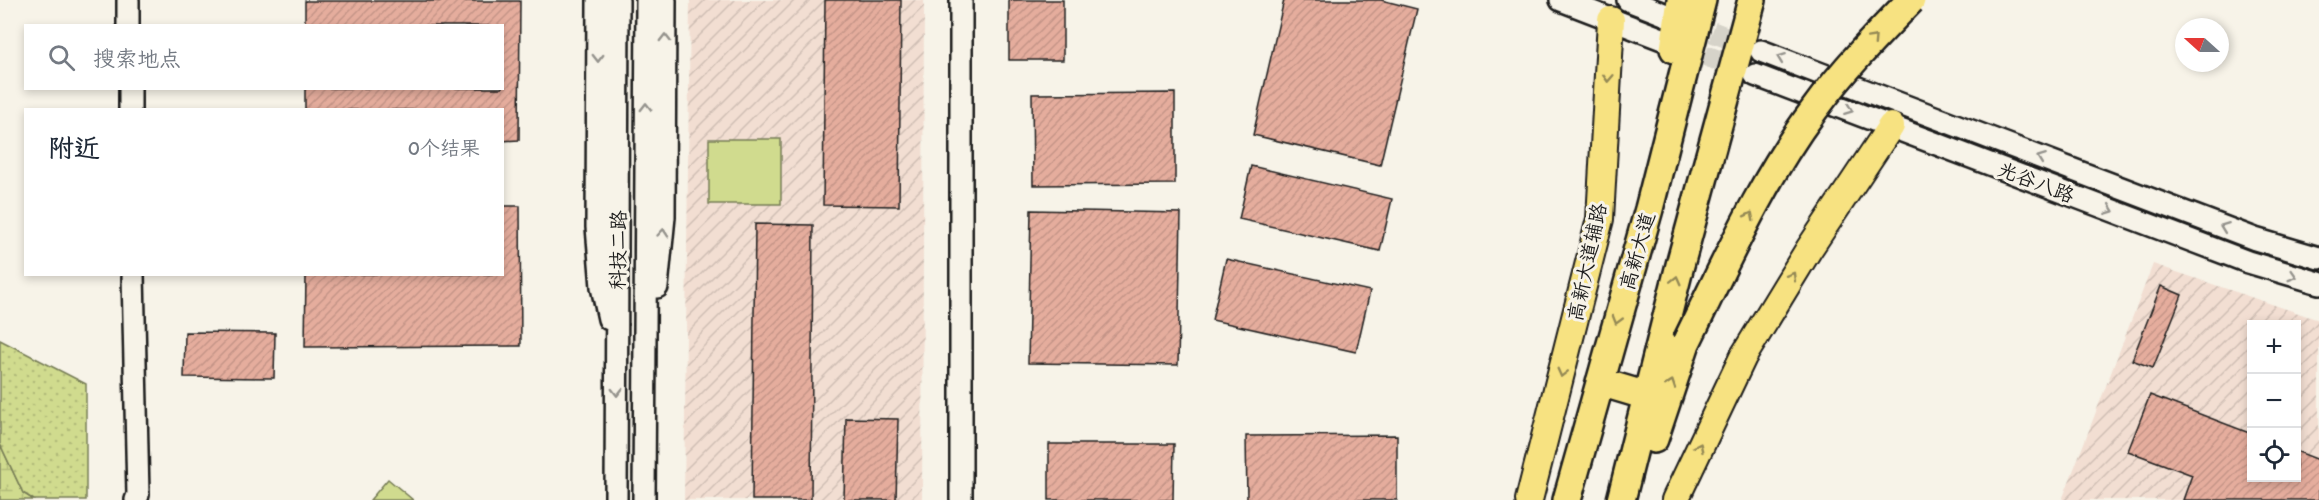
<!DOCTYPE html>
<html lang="zh">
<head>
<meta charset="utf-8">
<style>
  body { margin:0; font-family:Itim,"LXGW WenKai TC",sans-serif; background:#f2f2f3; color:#1f2937 }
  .controls { position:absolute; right:18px; bottom:18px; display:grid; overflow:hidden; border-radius:0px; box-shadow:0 3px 9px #0003 }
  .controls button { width:54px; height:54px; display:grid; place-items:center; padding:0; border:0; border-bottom:2px solid #e0e1e3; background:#fff; color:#1f2937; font:30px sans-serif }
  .compass { position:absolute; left:2175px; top:18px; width:54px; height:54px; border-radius:50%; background:#fff; box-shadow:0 3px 9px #0003; rotate:291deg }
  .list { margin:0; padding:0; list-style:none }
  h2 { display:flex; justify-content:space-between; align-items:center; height:78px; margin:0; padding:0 24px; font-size:26px }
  h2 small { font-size:20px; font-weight:400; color:#747a83 }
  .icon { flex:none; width:33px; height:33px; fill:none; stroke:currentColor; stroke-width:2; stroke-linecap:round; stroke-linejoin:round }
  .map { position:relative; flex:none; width:2319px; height:500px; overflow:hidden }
  .search { position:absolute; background:#fff; box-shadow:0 3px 9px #0003; left:24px; top:24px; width:480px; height:66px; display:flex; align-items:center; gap:15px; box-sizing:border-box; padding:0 21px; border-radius:0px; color:#747a83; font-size:22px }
  .panel { position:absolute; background:#fff; box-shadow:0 3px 9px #0003; left:24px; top:108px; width:480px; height:168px; border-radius:0px }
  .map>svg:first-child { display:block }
  .industrial { fill:url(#industrial-furrows); fill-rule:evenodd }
  .wetland { fill:url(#wetland-marsh); stroke:#767c55; stroke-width:1.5 }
  .park { fill:url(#park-dots); stroke:#767c55; stroke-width:1.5 }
  .pitch { fill:#d0db8e; stroke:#767c55; stroke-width:1.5 }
  .building { fill:url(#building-hatch); stroke:#1c1c1c; stroke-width:1.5 }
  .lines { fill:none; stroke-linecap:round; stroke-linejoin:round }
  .tertiary-tunnel { stroke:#d6d3c9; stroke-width:21; stroke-dasharray:21 10; stroke-linecap:butt }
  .tertiary-casing { stroke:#1c1c1c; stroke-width:26 }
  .primary-casing { stroke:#1c1c1c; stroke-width:30 }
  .trunk-casing { stroke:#1c1c1c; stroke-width:32 }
  .tertiary { stroke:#f7f3e8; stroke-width:21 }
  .primary { stroke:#f7e281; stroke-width:26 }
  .trunk { stroke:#f7e281; stroke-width:27 }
  .trunk-bridge-casing { stroke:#1c1c1c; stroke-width:32; stroke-linecap:butt }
  .trunk-bridge { stroke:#f7e281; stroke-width:27 }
  .oneway { stroke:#94928c }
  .oneway2 { stroke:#948954 }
  .labels { text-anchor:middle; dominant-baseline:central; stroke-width:6; stroke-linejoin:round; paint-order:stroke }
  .street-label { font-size:20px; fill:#1c1c1c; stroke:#f7f3e8 }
</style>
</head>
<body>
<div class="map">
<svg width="2319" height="500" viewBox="0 0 2319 500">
  <defs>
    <pattern id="industrial-furrows" width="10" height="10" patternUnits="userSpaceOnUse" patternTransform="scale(1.5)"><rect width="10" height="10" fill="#f2ded2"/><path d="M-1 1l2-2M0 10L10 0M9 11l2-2" fill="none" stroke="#cfbeb4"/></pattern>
    <pattern id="wetland-marsh" width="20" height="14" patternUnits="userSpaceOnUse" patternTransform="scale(1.5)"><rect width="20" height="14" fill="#d0db8e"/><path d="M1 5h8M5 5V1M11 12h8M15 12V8" fill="none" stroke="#b2bb7a"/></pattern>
    <pattern id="park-dots" width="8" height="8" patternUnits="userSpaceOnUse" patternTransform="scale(1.5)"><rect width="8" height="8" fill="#d0db8e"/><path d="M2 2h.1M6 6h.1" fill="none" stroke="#b2bb7a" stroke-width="1.8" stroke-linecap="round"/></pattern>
    <pattern id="building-hatch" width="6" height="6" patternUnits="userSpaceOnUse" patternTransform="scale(1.5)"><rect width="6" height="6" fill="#e5ad9d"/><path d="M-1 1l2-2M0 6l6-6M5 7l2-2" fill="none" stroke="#c49487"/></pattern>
  </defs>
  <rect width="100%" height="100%" fill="#f7f3e8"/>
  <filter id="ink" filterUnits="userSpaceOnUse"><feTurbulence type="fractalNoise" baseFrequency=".0167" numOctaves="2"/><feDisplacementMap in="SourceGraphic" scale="12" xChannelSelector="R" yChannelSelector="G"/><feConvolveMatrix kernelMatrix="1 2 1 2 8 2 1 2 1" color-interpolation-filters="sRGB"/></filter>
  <g filter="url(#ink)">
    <path class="industrial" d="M690 0H924L922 500H684Z
      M2153 264 2319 320V500H2062ZM2252 324H2296V478H2252Z"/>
    <path class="wetland" d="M0 444 23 493 34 500H0Z"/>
    <path class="park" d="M0 340 86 384V500H34L23 493 0 444Z"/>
    <path class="pitch" d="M709 139H781V204H709Z
      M388 479 413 500H370Z"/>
    <path class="building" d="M825 0H901L899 206 823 205Z
      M1009 0H1063V60H1009Z
      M1284 0H1381L1417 9 1380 165 1253 135Z
      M305 1H520L519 140 502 141V110H305V88H502V26H305Z
      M1175 93V184L1033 185 1032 94Z
      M1251 166 1392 199 1380 251 1239 219Z
      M502 206H520L521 346 305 347 306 274H502Z
      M1031 210 1181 213 1178 365 1028 363Z
      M755 224 813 225 811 500H752Z
      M1226 259 1370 291 1356 352 1212 320Z
      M2161 286 2182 295 2153 368 2132 360Z
      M185 332 275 333 274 378 184 377Z
      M2150 395 2252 434V477H2296V451L2319 460V500H2183L2192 475 2128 451Z
      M846 418 898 419 896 500H844Z
      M1397 435V500H1247L1246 436Z
      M1049 444H1174L1173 500H1049Z"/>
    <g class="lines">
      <path class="tertiary-tunnel" d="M1683 21 1752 47
        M1676 44 1748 72"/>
      <g class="tertiary-casing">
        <path id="tertiary" d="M128 0V26
          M598 0 597 227 602 287 609 319
          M961 0V500
          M1561 0 1670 42
          M1628 0 1669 16
          M1761 51 2255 239 2319 258
          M1755 75 2248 262 2319 283
          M130 88V110
          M133 274 138 495 136 500
          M657 287 664 217 665 0
          M616 500 618 0
          M644 500 647 0"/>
      </g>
      <g class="primary-casing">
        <path id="primary" d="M1529 500 1600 219 1611 20
          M1675 500 1743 357 1809 249 1891 126"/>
      </g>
      <g class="trunk-casing">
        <path id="trunk" d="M1674 49 1681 0
          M1600 382 1647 396
          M1654 439 1686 343
          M1567 500 1649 209 1702 0
          M1621 500 1680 265 1752 0"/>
      </g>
      <use href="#tertiary" class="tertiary"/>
      <use href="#primary" class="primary"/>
      <use href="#trunk" class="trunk"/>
      <g class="trunk-bridge-casing">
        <path id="trunk-bridge" d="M1686 343C1725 264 1761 181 1814 110 1843 70 1877 35 1911 0"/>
      </g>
      <use href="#trunk-bridge" class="trunk-bridge"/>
    </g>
    <defs><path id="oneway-chevron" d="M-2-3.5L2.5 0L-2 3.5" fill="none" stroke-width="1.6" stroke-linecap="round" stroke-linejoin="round" transform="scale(1.5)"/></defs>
    <g class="oneway">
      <use href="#oneway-chevron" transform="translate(665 38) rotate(-90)"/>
      <use href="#oneway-chevron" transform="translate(598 58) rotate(90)"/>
      <use href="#oneway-chevron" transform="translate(1781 58) rotate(-159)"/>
      <use href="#oneway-chevron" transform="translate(646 107) rotate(-90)"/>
      <use href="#oneway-chevron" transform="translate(1849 110) rotate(21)"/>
      <use href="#oneway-chevron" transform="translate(2041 158) rotate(-159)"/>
      <use href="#oneway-chevron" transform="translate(2110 210) rotate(21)"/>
      <use href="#oneway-chevron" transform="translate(2224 227) rotate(-159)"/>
      <use href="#oneway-chevron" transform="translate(663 233) rotate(-85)"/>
      <use href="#oneway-chevron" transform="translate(2293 276) rotate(17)"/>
      <use href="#oneway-chevron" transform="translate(617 392) rotate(90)"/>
    </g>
    <g class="oneway2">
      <use href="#oneway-chevron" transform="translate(1873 39) rotate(-47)"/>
      <use href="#oneway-chevron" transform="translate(1608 78) rotate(93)"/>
      <use href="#oneway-chevron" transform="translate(1750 216) rotate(-63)"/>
      <use href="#oneway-chevron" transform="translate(1792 276) rotate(-59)"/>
      <use href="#oneway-chevron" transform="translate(1676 280) rotate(-76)"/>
      <use href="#oneway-chevron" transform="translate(1617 320) rotate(106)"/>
      <use href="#oneway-chevron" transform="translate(1562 373) rotate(104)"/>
      <use href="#oneway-chevron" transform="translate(1671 384) rotate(-71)"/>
      <use href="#oneway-chevron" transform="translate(1699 447) rotate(-65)"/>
    </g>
  </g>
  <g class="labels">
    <g class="street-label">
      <text transform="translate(2036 182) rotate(21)">光谷八路</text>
      <text transform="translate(618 250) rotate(-89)">科技二路</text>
      <text transform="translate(1637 251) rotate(-74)">高新大道</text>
      <text transform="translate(1587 262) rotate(-78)">高新大道辅路</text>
    </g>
  </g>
</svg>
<div class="controls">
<button>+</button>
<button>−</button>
<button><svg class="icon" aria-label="locate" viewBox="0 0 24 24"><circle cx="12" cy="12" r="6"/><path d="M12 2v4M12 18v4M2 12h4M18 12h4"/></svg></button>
</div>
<svg class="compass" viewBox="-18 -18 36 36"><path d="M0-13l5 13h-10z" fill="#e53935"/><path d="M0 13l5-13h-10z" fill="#747a83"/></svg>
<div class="search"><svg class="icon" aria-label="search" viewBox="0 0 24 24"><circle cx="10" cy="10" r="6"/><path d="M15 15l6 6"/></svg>搜索地点</div>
<section class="panel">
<h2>附近<small>0个结果</small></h2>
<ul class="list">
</ul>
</section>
</div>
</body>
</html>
